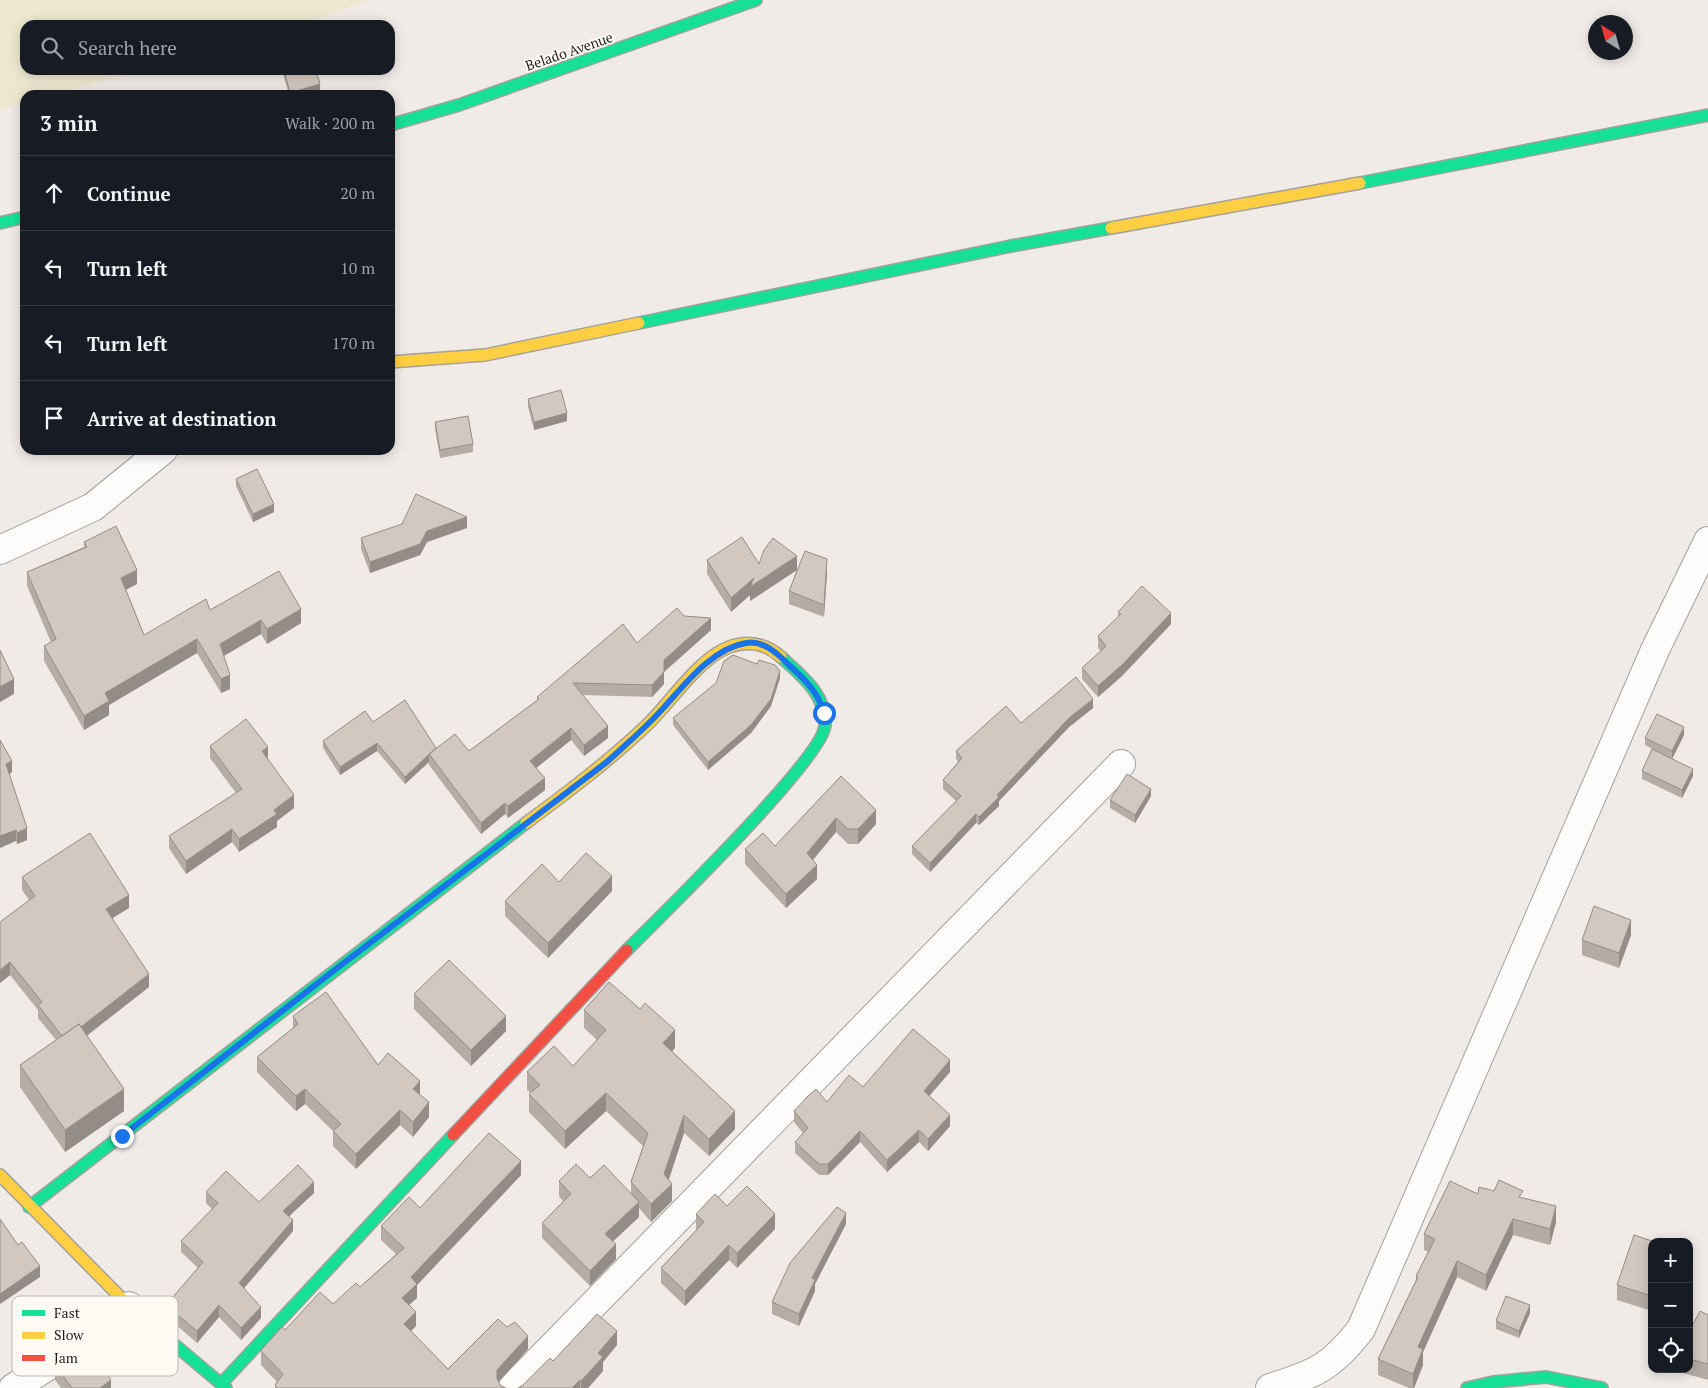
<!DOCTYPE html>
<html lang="en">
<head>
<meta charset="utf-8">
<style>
  body { margin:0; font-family:"PT Serif",serif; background:#20242c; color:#f1f3f6 }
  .controls { position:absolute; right:15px; bottom:15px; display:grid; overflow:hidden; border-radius:10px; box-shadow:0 2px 12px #0003 }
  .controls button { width:45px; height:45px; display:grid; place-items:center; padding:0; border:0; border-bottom:1px solid #363941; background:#171b24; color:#f1f3f6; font:25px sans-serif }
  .compass { position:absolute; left:1588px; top:15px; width:45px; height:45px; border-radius:50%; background:#171b24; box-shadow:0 2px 12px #0003; rotate:323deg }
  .stop { position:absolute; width:15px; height:15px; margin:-11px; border:4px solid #1a73e8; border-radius:50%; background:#fff }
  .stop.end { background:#1a73e8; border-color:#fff; box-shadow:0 1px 5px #0008 }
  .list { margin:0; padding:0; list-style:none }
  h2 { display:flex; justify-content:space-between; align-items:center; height:65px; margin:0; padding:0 20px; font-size:21px }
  h2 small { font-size:16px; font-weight:400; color:#9ea1a6 }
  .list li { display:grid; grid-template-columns:32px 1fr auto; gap:15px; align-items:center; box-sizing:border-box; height:75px; padding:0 20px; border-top:1px solid #363941 }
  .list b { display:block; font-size:19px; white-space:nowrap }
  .list em { font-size:16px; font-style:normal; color:#9ea1a6 }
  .icon { flex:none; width:28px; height:28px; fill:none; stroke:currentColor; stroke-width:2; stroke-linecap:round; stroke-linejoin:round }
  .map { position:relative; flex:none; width:1708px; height:1388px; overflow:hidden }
  .search { position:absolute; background:#171b24; box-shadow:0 2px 12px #0003; left:20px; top:20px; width:375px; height:55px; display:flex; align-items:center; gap:12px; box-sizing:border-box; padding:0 18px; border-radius:15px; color:#9ea1a6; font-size:19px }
  .panel { position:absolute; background:#171b24; box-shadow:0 2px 12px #0003; left:20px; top:90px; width:375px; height:365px; border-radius:15px }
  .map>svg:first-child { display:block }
  .sand { fill:#eee7d0 }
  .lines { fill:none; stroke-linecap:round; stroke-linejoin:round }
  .street-casing { stroke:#a4a19d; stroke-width:30 }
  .fast-casing { stroke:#a4a19d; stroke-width:14 }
  .slow-casing { stroke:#a4a19d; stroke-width:14 }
  .jam-casing { stroke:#a4a19d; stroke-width:14 }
  .street { stroke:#fdfcfb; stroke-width:28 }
  .fast { stroke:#16e098; stroke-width:11 }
  .slow { stroke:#ffcf43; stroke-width:11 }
  .jam { stroke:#f24e42; stroke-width:11 }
  .wall { fill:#b5aca5 }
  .shaded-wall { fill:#948c86 }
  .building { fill:#d3c8c0; stroke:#948c86 }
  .route { stroke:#1a73e8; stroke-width:6 }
  .labels { text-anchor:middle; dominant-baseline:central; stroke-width:4; stroke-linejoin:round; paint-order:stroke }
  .street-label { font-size:14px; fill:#211e1a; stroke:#fffaf4 }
  .key { fill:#fffaf4; stroke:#bcb8b3; stroke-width:1 }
  .key-label { font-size:14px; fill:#211e1a }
</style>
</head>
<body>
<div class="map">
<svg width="1708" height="1388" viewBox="0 0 1708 1388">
  <rect width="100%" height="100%" fill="#f0ebe6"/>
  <path class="sand" d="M0 0H368L302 25H25V70H143L53 95H25V103L0 110Z"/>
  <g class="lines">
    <g class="street-casing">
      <path id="street" d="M0 550 93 507 163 450
        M13 1388 56 1361 129 1306
        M512 1388 1121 764
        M1270 1388C1315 1374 1332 1367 1361 1329L1655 650 1708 541"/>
    </g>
    <g class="fast-casing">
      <path id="fast" d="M390 125 459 105 756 0
        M1360 183 1708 115
        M0 223 25 217
        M639 323 1011 246 1111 228
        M627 950C659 918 824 757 825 725 826 694 802 676 781 657
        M29 1207 526 823
        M169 1340 226 1388
        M221 1384 453 1135
        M1467 1388 1493 1382 1546 1377 1602 1388"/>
    </g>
    <g class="slow-casing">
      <path id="slow" d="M1111 228 1360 183
        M390 362 485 355 639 323
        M526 823C568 792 609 761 647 725 671 702 698 659 729 647 749 640 765 643 781 657
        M0 1175 129 1306 169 1340"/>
    </g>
    <g class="jam-casing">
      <path id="jam" d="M453 1135 627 950"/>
    </g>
    <use href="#street" class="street"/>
    <use href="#fast" class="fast"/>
    <use href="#slow" class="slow"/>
    <use href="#jam" class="jam"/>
  </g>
  <path class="wall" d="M282 70H316L320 92 308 95H289Z
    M528 399 567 421 534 430 528 407Z
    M435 422 473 444V452L440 458 435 429Z
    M236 479 274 512 253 522 236 486Z
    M467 528 427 542 420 555 370 573 361 549V538Z
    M84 542 137 584 126 590 144 635 210 610 301 623 267 644 261 634 224 656 230 689 221 693 197 653 109 705V715L84 730 44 661V646L51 642 27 586V572L84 547Z
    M707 560 759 564 797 570 827 572 824 617 789 604V591L797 570 750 601V595L731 612 707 574Z
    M1118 612 1171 624 1122 676 1098 697 1082 679V668L1101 651 1098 648V636L1118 617Z
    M684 616 711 630 664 672V684L652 697 582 695 608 738 584 756 571 740 536 768 545 790 508 818 505 814 481 834 429 765V762L405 784 377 751 340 775 323 748V741L373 722 436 748 469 751 537 700V697L637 643Z
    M780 678 771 706 751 733 708 770 673 725V718L716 683Z
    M1093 708 1069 727 999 801V806L979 825 976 823 930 872 912 854V846L956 801 943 789V780L958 762 956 759V751L1021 723Z
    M1684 735 1672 759 1693 776 1682 798 1642 779V771L1667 757 1645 745V738Z
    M0 740 12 772 9 774 27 840 17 844 16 841Z
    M210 746 268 759 294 808 277 821V827L239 852 232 842 186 874 169 848V836L236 793 210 758Z
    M841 776 876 824 858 844H848L836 832 813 860 817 879 786 908 745 864V849L775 846Z
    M1151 796 1135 823 1110 808V800Z
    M22 877 129 908 112 918 149 987 87 1036 124 1111 65 1152 20 1087V1065L56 1040 38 1018V1010L10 975 0 983 29 900 22 890Z
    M559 882 612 891 548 958 505 916V901Z
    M1631 935 1619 968 1582 955V940Z
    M414 994 506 1031 471 1066 414 1009Z
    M584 1010 675 1048 672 1051 735 1129 709 1156 684 1133 669 1179 672 1201 651 1222 639 1208V1217L613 1241 616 1259 590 1286 542 1238V1223L563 1201 559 1196V1181L590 1178 631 1194V1182L643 1146 606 1111 565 1149 529 1112V1094L531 1093 527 1090V1072L573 1066 597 1040 584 1028Z
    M293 1016 378 1065 420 1095 429 1117 413 1137 400 1125 356 1169 333 1146V1131L305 1104 296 1111 257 1072V1057L293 1028Z
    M950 1072 929 1096 950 1126 928 1151 919 1142 887 1172 860 1142 828 1175H819L795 1153V1142L803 1133 794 1122V1111L827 1102 863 1087Z
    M521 1175 417 1285V1298L409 1305 416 1326 411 1331 448 1369 528 1349 499 1382 501 1386 506 1388H275V1385L277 1382 261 1365V1351L360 1287 396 1254 381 1240V1226L420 1208Z
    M206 1192 259 1202 314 1193 289 1216 293 1231 244 1288 261 1318 241 1340 219 1317 197 1343 166 1316V1305L198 1268 181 1252V1241L212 1209 206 1203Z
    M1523 1198 1556 1222 1550 1245 1513 1235 1486 1291 1457 1277 1423 1352V1365L1414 1388H1409L1378 1375V1359L1416 1280V1276L1428 1252 1424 1250V1234Z
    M727 1206 775 1229 737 1268 729 1260 685 1306 661 1283V1268L697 1229H696V1214Z
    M846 1224 815 1284V1291L799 1326 772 1314V1302Z
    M1652 1242V1311L1617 1300V1285Z
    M1530 1313 1519 1338 1496 1329V1321Z
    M1708 1315V1380L1676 1371V1369H1689V1332Z
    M27 1326 67 1333 37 1355 27 1341Z
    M617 1345 603 1362V1371L588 1388H518L523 1385 553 1361Z
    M55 1365 111 1388H61L55 1380Z"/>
  <path class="shaded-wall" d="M320 84V92L308 95H290V93Z
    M567 413V421L534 430V422Z
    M274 504V512L253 522V514Z
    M467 517V528L427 542 420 555 370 573V562L427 531Z
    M797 556V570L750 601V595L731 612V598L754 578Z
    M827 559V572L824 617V605Z
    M137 570V584L121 592V578Z
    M301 609V623L267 644V629Z
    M1171 613V624L1122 676 1098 697V686Z
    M711 618V630L664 672V684L652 697V685L664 660Z
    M261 620V634L220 658V644Z
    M197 639V653L109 705V715L84 730V716L105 693Z
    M780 671V678L771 706 751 733 708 770V762Z
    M230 675V689L221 693V679Z
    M14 679V694L0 702V687Z
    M1093 699V708L1069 727 999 801V806L979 825V817L997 795 1069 718Z
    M608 726V738L584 756V745Z
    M1684 727V735L1672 759V751Z
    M571 728V740L530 773V761Z
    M377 743V751L340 775V767Z
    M268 747V760L262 751Z
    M429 754V762L405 784V777Z
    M12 761V772L6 776V764Z
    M1693 769V776L1682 798V790Z
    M545 778V790L508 818V806Z
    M1151 789V796L1135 823V815Z
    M294 795V808L277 821V827L239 852V839L274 810Z
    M505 803V814L481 834V823Z
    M876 810V824L858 844V829Z
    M976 814V823L930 872V863Z
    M836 818V832L807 867V853Z
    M27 828V840L17 844V833Z
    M232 829V842L186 874V861Z
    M16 830V841L0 848V836Z
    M817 865V879L786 908V894Z
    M612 876V891L548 958V943Z
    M129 895V908L106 922V909Z
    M1631 920V935L1619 968V953Z
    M10 962V975L0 983V970Z
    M149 974V987L65 1052V1039Z
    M506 1016V1031L471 1066V1050Z
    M675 1030V1048L663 1061V1043Z
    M950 1060V1072L924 1102V1091Z
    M420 1081V1096L413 1089Z
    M124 1089V1111L65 1152V1130Z
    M305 1089V1104L296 1111V1096Z
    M606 1093V1111L565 1149V1131Z
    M429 1102V1117L413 1137V1122Z
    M400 1110V1125L356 1169V1154Z
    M735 1111V1129L709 1156V1139Z
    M684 1115V1133L665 1191 672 1184V1201L651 1222V1204L664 1174Z
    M950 1115V1126L928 1151V1139Z
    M919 1130V1142L887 1172V1160Z
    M860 1131V1142L828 1175V1164Z
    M521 1161V1175L417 1285V1298L402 1311V1298L411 1277Z
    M314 1182V1193L283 1222V1211Z
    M639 1202V1217L605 1249V1234Z
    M1556 1206V1222L1550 1245V1229Z
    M846 1213V1224L815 1284V1291L799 1326V1314L812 1278Z
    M775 1214V1229L737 1268V1253Z
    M1513 1219V1235L1486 1291V1275Z
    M293 1220V1231L239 1294V1283Z
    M616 1244V1259L590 1286V1271Z
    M729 1245V1260L685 1306V1291Z
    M1457 1261V1277L1423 1352V1365L1414 1388H1413V1374L1418 1347Z
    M40 1266V1277L0 1304V1294Z
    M219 1305V1317L197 1343V1331Z
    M1530 1305V1313L1519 1338V1331Z
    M261 1307V1318L241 1340V1328Z
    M416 1312V1326L404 1338V1324Z
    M67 1318V1333L37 1355V1340Z
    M617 1331V1345L603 1362V1371L588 1388H581V1381L598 1353Z
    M528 1336V1349L497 1384V1370Z
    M111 1380V1388H100Z
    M580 1380V1388H572Z"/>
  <path class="building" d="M284 70H316L320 84 290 93Z
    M561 390 567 413 534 422 528 399Z
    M468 416 473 444 440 450 435 422Z
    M257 469 274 504 253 514 236 479Z
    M416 494 467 517 427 531 420 544 370 562 361 538 402 524Z
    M116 526 137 570 121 578 144 635 206 599 210 610 279 571 301 609 267 629 261 620 220 644 230 675 221 679 197 639 105 693 109 701 84 716 44 646 56 639 27 572 87 547 84 542Z
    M742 537 759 564 764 550 773 538 797 556 750 587 754 578 731 598 707 560Z
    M805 551 827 559 824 605 789 591Z
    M1142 586 1171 613 1122 665 1098 686 1082 668 1106 646 1098 636 1121 614 1118 612Z
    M677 608 684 616 711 618 664 660V672L652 685 573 683 608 726 584 745 571 728 530 761 545 778 508 806 505 803 481 823 429 754 455 734 469 751 539 699 537 697 623 624 637 643Z
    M0 650 14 679 0 687Z
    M733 655 757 664 759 660 775 665 780 671 771 699 751 725 708 762 673 718 716 683 724 661Z
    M1076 677 1093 699 1069 718 997 795 999 797 979 817 976 814 930 863 912 846 961 796 943 780 962 758 956 751 1006 706 1021 723Z
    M405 700 436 748 405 777 377 743 340 767 323 741 365 711 373 722Z
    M1657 714 1684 727 1672 751 1645 738Z
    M246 719 268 747 262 751 294 795 274 810 277 814 239 839 232 829 186 861 169 836 242 789 210 746Z
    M0 740 12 761 6 764 27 828 17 833 16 830 0 836Z
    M1652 749 1693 769 1682 790 1642 771Z
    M1127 774 1151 789 1135 815 1110 800Z
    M841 776 876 810 858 829H848L836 818 807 853 817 865 786 894 745 849 763 833 775 846Z
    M90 833 129 895 106 909 149 974 81 1027 79 1024 62 1036 38 1005 42 1002 10 962 0 970V922L35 896 22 877Z
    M586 853 612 876 548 943 505 901 542 864 559 882Z
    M1594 906 1631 920 1619 953 1582 940Z
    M449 960 506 1016 471 1050 414 994Z
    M609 982 640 1009 645 1003 675 1030 663 1043 735 1111 709 1139 684 1115 664 1174 672 1184 651 1204 631 1182 648 1133 606 1093 565 1131 529 1094 540 1085 527 1072 554 1046 573 1066 606 1030 584 1010Z
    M326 992 378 1065 388 1053 420 1081 413 1089 429 1102 413 1122 400 1110 356 1154 333 1131 341 1124 305 1089 296 1096 257 1057 298 1024 293 1016Z
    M79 1024 124 1089 65 1130 20 1065Z
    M913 1029 950 1060 924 1091 950 1115 928 1139 919 1130 887 1160 860 1131 828 1164H819L795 1142 808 1128 794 1111 808 1096 816 1089 827 1102 849 1075 863 1087Z
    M489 1133 521 1161 411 1277 417 1284 402 1298 416 1312 404 1324 448 1369 498 1319 507 1327 515 1322 528 1336 497 1370V1379L501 1386 506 1388H278L275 1385 283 1374 261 1351 262 1349 282 1327 285 1330 320 1292 333 1304 356 1283 360 1287 404 1248 381 1226 409 1197 420 1208Z
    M576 1164 590 1178 604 1165 639 1202 605 1234 616 1244 590 1271 542 1223 571 1194 559 1181Z
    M298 1165 314 1182 283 1211 293 1220 239 1283 261 1307 241 1328 219 1305 197 1331 166 1305 203 1262 181 1241 218 1203 206 1192 226 1171 259 1202Z
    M1499 1180 1523 1191 1519 1197 1556 1206 1550 1229 1513 1219 1486 1275 1457 1261 1418 1347 1423 1349 1413 1374 1378 1359 1418 1277 1416 1276 1435 1239 1424 1234 1450 1181 1478 1194 1479 1187 1494 1191Z
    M747 1186 775 1214 737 1253 729 1245 685 1291 661 1268 704 1222 696 1214 715 1194 727 1206Z
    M837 1207 846 1213 812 1278 815 1280 799 1314 772 1302 790 1263Z
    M0 1219 18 1245 22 1242 40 1266 0 1294Z
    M1634 1235 1655 1242H1652V1296L1617 1285Z
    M1506 1296 1530 1305 1519 1331 1496 1321Z
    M1700 1311 1708 1315V1364L1689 1359V1332Z
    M597 1314 617 1331 598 1353 603 1357 581 1381 580 1380 572 1388H518L523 1385 550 1358 553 1361Z
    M85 1344 111 1380 100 1388H72L55 1365Z"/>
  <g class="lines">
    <path class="route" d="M122 1136 332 972 608 761C622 748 636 736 650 722 677 696 707 649 746 643 763 640 777 653 788 664 804 679 818 691 824 713"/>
  </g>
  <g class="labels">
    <g class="street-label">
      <text transform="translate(569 51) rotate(-19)">Belado Avenue</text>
    </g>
  </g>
  <rect x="12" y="1296" width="166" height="80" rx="8" class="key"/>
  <rect x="22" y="1310" width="23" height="6" fill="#16e098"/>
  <rect x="22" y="1332" width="23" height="7" fill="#ffcf43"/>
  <rect x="22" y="1355" width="23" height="6" fill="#f24e42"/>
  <g class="key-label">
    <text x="54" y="1318">Fast</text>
    <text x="54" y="1340">Slow</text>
    <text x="54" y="1363">Jam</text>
  </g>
</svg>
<div class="controls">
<button>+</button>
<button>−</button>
<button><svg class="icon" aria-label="locate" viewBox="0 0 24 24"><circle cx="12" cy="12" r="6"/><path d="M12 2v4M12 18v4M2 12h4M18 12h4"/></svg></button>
</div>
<svg class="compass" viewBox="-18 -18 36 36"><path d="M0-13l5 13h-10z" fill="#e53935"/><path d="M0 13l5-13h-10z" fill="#9ea1a6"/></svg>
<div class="stop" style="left:824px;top:713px"></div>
<div class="stop end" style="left:122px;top:1136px"></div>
<div class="search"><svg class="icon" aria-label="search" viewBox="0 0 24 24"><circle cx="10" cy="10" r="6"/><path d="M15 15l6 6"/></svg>Search here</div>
<section class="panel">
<h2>3 min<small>Walk · 200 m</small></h2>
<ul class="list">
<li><svg class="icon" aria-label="ahead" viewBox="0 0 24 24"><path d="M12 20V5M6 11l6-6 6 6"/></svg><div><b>Continue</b></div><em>20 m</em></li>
<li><svg class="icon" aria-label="left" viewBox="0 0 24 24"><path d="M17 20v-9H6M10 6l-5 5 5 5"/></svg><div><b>Turn left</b></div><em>10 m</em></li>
<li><svg class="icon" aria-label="left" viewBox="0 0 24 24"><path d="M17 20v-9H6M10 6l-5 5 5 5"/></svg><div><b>Turn left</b></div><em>170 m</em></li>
<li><svg class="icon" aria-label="arrive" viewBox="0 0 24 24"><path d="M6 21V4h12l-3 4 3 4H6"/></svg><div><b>Arrive at destination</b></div></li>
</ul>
</section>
</div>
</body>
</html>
